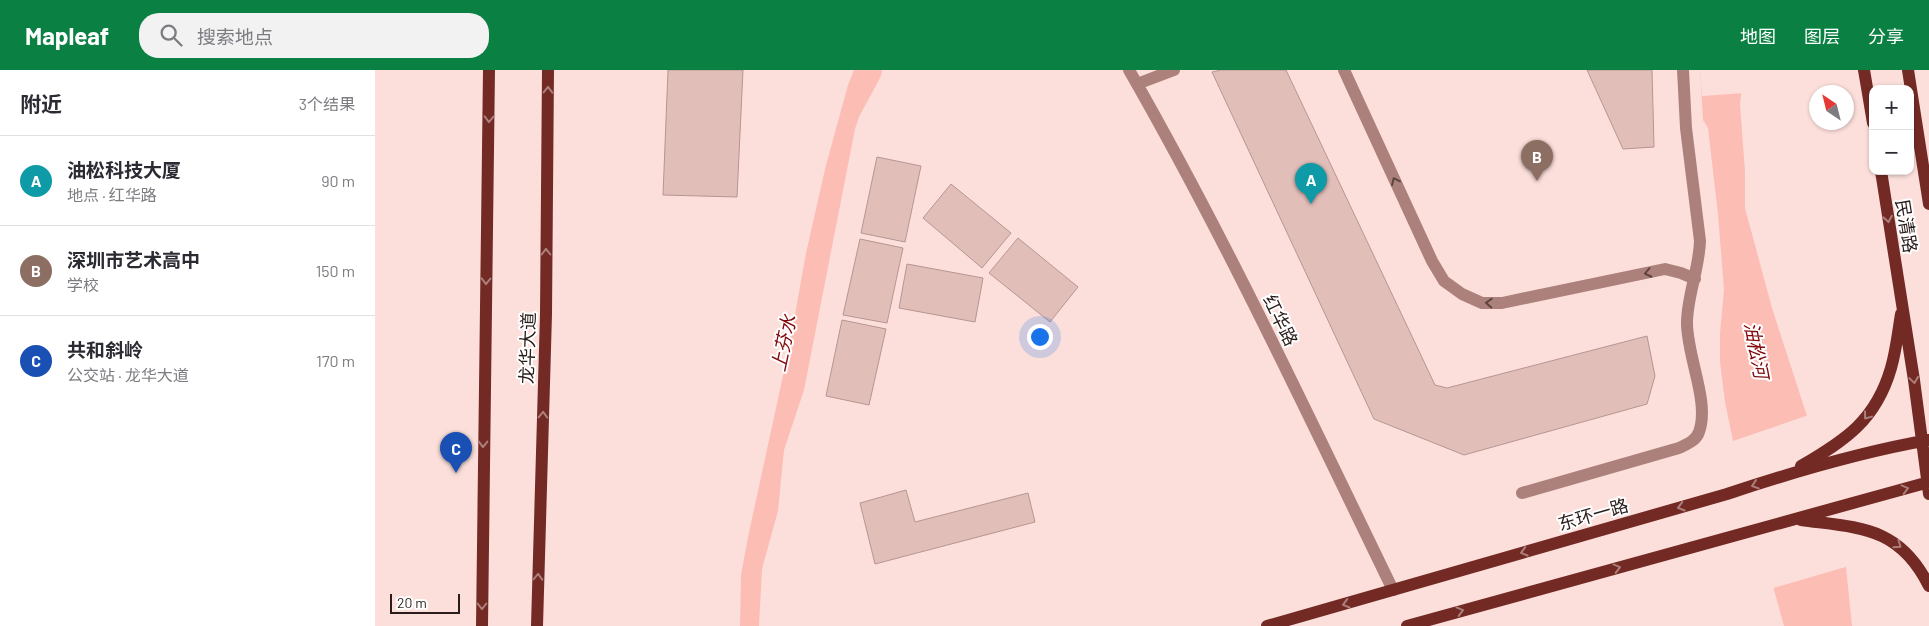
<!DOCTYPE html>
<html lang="zh">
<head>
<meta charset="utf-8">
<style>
  body { margin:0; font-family:Barlow,"Noto Sans SC",sans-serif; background:#f2f2f3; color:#2b2b33 }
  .controls { position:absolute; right:15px; top:15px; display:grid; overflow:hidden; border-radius:10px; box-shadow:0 1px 4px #0004 }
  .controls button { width:45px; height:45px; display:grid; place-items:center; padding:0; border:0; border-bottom:1px solid #e1e1e2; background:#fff; color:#2b2b33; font:25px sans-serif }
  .compass { position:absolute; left:1434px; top:15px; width:45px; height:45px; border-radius:50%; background:#fff; box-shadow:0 1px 4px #0004; rotate:325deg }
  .scale { position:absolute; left:15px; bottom:12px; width:70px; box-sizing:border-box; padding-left:5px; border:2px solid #291c1a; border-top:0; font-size:14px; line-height:18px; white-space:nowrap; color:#291c1a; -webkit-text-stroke:4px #fff; paint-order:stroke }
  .you { position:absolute; left:664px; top:266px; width:18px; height:18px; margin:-12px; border:4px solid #fff; border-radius:50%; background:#1a73e8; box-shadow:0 0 0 8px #1a73e833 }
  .badge { display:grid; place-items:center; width:32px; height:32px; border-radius:50%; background:#0b8043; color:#fff; font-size:16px; font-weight:700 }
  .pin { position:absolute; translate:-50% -41px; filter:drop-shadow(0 1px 2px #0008) }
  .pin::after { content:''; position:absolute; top:26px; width:18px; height:15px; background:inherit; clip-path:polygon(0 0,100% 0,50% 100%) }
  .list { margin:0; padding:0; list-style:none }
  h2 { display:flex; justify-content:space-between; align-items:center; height:65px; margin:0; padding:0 20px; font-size:21px }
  h2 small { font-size:16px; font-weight:400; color:#7c7c81 }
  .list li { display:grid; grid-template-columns:32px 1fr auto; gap:15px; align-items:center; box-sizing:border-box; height:90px; padding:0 20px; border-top:1px solid #e1e1e2 }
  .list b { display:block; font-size:19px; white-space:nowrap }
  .list p { margin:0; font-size:16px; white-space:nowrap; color:#7c7c81 }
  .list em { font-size:16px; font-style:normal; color:#7c7c81 }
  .icon { flex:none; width:28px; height:28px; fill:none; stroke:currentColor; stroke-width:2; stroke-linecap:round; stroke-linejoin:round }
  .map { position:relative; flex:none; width:1554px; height:556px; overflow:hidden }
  header { display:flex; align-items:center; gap:30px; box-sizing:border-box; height:70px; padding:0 25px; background:#0b8043; color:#fff }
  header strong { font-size:24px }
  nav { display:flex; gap:28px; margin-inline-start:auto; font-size:18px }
  .search { width:350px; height:45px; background:#f2f2f3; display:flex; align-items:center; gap:12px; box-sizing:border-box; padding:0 18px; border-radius:20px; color:#7c7c81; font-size:19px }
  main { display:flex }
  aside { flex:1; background:#fff }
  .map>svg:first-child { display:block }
  .water { fill:#fcbdb4 }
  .pier { fill:#fcdfdb }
  .building { fill:#e2beb9; stroke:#b79590 }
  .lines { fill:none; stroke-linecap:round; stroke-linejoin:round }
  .minor { stroke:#ad817b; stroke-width:12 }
  .major { stroke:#732a24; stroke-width:12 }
  .oneway { stroke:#ab7f7c }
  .oneway2 { stroke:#5e4441 }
  .labels { text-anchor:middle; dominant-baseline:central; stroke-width:4; stroke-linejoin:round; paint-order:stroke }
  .street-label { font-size:18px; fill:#291c1a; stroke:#fff }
  .water-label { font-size:19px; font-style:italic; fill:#83070a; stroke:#fff }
</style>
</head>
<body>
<header>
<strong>Mapleaf</strong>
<div class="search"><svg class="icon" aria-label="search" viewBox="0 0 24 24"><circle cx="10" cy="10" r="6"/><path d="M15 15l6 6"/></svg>搜索地点</div>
<nav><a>地图</a><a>图层</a><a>分享</a></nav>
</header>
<main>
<aside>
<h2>附近<small>3个结果</small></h2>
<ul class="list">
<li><span class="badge" style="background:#0f9aa8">A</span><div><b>油松科技大厦</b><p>地点 · 红华路</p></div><em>90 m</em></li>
<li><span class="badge" style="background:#8d6e63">B</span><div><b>深圳市艺术高中</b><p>学校</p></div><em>150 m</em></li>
<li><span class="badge" style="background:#1a4fb4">C</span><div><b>共和斜岭</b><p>公交站 · 龙华大道</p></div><em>170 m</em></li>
</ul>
</aside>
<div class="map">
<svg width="1554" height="556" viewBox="0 0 1554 556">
  <rect width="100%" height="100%" fill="#fcdfdb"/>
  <path class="water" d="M479 0H507L506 6 484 47 480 59 429 320 409 380 403 441 387 499 384 556H365L366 505 373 467 414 278 431 183 451 95 473 15Z
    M1325 0H1369L1365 34 1370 102V138L1397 238 1432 346 1471 497 1477 556H1409L1358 371 1350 332 1345 292V263L1349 220 1343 144 1333 58 1328 50Z"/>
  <path class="pier" d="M1325 0H1372L1369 23 1327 26Z
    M1434 345 1474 496 1395 519 1355 372Z"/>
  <path class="building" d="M293 0H368L362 127 288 125Z
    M846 0H911L1060 315 1072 318 1272 266 1280 306 1272 334 1089 385 999 349 837 2Z
    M1212 0H1277L1279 77 1248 79Z
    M502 87 546 96 530 172 486 163Z
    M576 114 636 163 607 198 548 148Z
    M643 168 703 217 675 252 614 203Z
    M485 169 528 178 512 253 468 245Z
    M532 194 608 208 600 252 524 238Z
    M467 250 511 259 494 335 451 326Z
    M531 420 540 452 653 423 660 452 500 494 485 433Z"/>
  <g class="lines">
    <path class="minor" d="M754 0C851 169 933 345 1018 520
      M969 0 1057 191 1069 211 1087 224 1107 233H1127L1290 199 1306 203 1320 209
      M762 14 799 0
      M1147 423 1304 378C1312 374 1321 371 1324 362 1335 332 1312 287 1312 253 1312 226 1324 200 1325 171L1311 58 1308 0"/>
    <path class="major" d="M1489 0 1498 53
      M1533 0 1554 134
      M1506 101 1539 310 1554 424
      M1426 396C1471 370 1501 350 1516 298 1521 281 1523 262 1526 244
      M1426 450C1485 458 1524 456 1554 516
      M107 556 114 0
      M162 556 171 244 173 0
      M892 556 1352 424C1418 402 1486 382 1554 370
      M1032 556 1554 412"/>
  </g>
  <defs><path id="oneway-chevron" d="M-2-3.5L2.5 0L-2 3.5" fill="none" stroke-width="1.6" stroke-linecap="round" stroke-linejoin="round" transform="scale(1.25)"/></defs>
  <g class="oneway">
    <use href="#oneway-chevron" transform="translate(173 20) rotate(-89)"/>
    <use href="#oneway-chevron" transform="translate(114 49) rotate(91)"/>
    <use href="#oneway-chevron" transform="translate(1513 149) rotate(81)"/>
    <use href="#oneway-chevron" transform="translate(171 182) rotate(-90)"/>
    <use href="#oneway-chevron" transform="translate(111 211) rotate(91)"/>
    <use href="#oneway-chevron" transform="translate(1539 310) rotate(82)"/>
    <use href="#oneway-chevron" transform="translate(168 345) rotate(-88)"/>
    <use href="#oneway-chevron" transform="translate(1492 346) rotate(127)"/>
    <use href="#oneway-chevron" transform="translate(108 374) rotate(91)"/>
    <use href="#oneway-chevron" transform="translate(1380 415) rotate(162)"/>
    <use href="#oneway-chevron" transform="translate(1530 419) rotate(-15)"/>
    <use href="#oneway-chevron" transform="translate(1306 437) rotate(164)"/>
    <use href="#oneway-chevron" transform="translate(1523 475) rotate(35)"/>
    <use href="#oneway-chevron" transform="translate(1149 482) rotate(164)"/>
    <use href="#oneway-chevron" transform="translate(1242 498) rotate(-15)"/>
    <use href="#oneway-chevron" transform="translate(163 507) rotate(-88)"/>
    <use href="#oneway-chevron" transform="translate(971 534) rotate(164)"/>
    <use href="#oneway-chevron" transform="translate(107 536) rotate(90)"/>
    <use href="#oneway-chevron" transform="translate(1085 541) rotate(-15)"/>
  </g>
  <g class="oneway2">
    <use href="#oneway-chevron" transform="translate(1020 111) rotate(-115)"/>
    <use href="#oneway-chevron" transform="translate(1273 203) rotate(168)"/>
    <use href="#oneway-chevron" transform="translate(1114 233) rotate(-177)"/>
  </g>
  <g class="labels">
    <g class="street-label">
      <text transform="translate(1532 156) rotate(81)">民清路</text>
      <text transform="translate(906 250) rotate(64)">红华路</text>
      <text transform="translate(152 278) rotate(-88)">龙华大道</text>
      <text transform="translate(1218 444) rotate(-16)">东环一路</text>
    </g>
    <g class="water-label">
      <text transform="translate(408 273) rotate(-78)">上芬水</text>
      <text transform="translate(1382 280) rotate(79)">油松河</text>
    </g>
  </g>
</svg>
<div class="controls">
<button>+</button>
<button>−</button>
</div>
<svg class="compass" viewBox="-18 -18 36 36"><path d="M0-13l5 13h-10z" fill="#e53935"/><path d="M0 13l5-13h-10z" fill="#7c7c81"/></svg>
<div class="scale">20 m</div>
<div class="you"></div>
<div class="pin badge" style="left:936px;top:134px;background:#0f9aa8">A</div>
<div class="pin badge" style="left:1162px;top:111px;background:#8d6e63">B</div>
<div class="pin badge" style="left:81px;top:403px;background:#1a4fb4">C</div>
</div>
</main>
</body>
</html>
